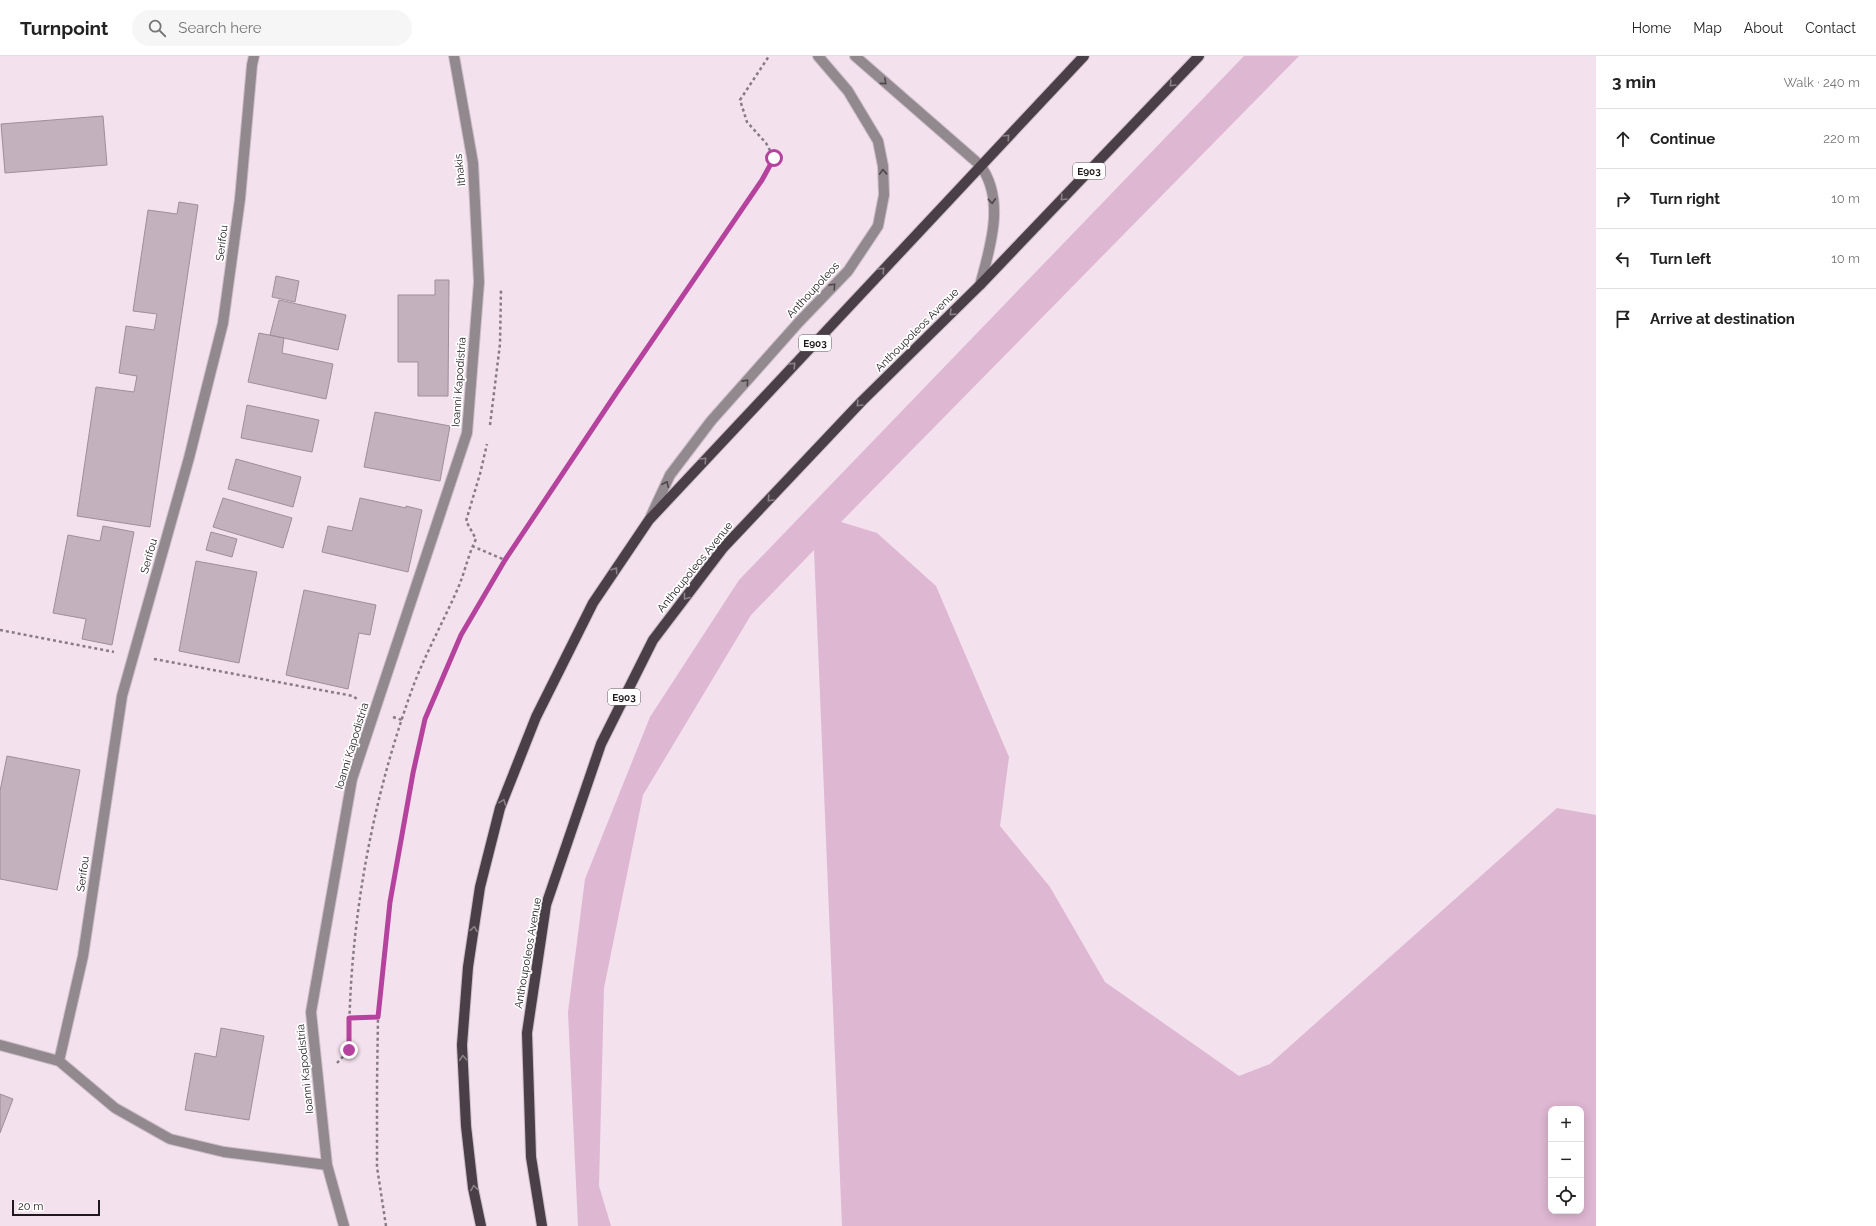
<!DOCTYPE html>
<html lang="en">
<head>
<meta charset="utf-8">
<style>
  body { margin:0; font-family:Raleway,sans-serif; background:#f6f6f6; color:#222 }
  .controls { position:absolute; right:12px; bottom:12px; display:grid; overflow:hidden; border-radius:8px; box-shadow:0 2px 10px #0003 }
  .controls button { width:36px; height:36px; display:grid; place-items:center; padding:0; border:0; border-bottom:1px solid #e0e0e0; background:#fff; color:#222; font:20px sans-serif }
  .scale { position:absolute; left:12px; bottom:10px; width:88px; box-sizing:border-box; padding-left:4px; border:2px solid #1f191d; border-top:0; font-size:11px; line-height:14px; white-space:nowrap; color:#1f191d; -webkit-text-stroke:3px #fff; paint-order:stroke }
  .stop { position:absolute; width:12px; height:12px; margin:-9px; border:3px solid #b5439d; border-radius:50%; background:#fff }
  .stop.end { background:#b5439d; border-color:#fff; box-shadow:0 1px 4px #0008 }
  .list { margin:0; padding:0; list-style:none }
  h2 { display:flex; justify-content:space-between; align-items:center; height:52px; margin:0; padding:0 16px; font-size:17px }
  h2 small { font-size:13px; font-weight:400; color:#767676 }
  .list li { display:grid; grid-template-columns:26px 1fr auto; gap:12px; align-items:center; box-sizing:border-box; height:60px; padding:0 16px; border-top:1px solid #e0e0e0 }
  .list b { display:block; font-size:15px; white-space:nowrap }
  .list em { font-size:13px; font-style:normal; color:#767676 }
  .icon { flex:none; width:22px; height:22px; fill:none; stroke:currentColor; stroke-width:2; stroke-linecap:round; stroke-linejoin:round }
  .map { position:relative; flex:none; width:1596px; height:1170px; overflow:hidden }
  header { display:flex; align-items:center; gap:24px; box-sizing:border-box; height:56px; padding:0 20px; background:#fff; border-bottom:1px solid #e0e0e0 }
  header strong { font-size:19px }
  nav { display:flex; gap:22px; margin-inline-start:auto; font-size:14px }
  .search { width:280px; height:36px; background:#f6f6f6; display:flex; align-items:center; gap:10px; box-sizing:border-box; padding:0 14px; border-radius:22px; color:#767676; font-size:15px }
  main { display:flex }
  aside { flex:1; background:#fff }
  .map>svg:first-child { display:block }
  .green { fill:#deb7d2; fill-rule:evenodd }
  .building { fill:#c3b1bd; stroke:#9f8f9a }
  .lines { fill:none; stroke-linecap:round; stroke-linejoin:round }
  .minor-casing { stroke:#cdbdc8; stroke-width:12 }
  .tertiary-casing { stroke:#cdbdc8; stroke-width:12 }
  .primary-casing { stroke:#cdbdc8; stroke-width:12 }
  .path { stroke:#887c84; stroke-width:2.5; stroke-dasharray:3 3; stroke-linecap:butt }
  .minor { stroke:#91898e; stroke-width:10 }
  .tertiary { stroke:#91898e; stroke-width:10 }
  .primary { stroke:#4b3f47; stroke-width:10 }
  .oneway { stroke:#4d464a }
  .oneway2 { stroke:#8a8287 }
  .route { stroke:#b5439d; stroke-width:5 }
  .labels { text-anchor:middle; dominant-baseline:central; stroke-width:3.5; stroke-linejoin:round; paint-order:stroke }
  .shield { fill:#fff; stroke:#625e61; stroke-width:1 }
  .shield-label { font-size:10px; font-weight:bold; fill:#1f191d }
  .street-label { font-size:11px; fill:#1f191d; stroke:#fff }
</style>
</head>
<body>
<header>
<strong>Turnpoint</strong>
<div class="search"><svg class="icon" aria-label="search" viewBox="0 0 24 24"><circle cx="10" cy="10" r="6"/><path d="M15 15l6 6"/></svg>Search here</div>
<nav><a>Home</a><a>Map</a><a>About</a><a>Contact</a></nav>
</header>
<main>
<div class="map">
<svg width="1596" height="1170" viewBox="0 0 1596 1170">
  <rect width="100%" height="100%" fill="#f3e1ed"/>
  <path class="green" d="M1244 0H1299L841 466 877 477 936 530 1009 701 1000 770 1050 831 1105 926 1239 1020 1270 1008 1557 752 1596 759V1170H842L814 494 751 559 643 739 604 932 599 1130 611 1170H578L568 956 585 823 650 661 739 524ZM1551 1053H1581V1155H1551Z"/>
  <path class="building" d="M103 60 107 109 5 117 1 68Z
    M179 146 198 149 150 471 77 460 96 331 134 336 137 320 119 317 126 270 154 274 157 258 133 255 148 154 177 158Z
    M276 220 299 225 295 246 272 241Z
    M435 224H449L448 340H418V306H398V239H435Z
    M279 244 346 259 338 294 270 279Z
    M259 277 284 282 282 297 333 308 326 343 248 326Z
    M247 349 319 364 312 396 241 382Z
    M375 356 450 370 440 425 364 411Z
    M236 403 301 421 293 451 228 433Z
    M223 442 292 462 283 492 213 471Z
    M360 442 406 452V450L422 454 408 516 322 496 328 470 352 475Z
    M103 470 134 476 112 589 82 583 86 563 53 557 68 479 100 485Z
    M211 476 237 483 232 501 206 494Z
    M196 505 257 516 239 607 179 595Z
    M304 534 376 549 370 579 359 577 348 633 286 619Z
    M7 700 80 714 57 834 0 823V735Z
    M221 972 264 980 249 1064 185 1054 195 997 216 1001Z
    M0 1038 13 1043 0 1077Z"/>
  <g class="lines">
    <g class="minor-casing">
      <path id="minor" d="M0 989 59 1005 115 1052 170 1083 224 1096 327 1109
        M59 1005 83 900 122 640 189 402 223 267 240 143 252 9 254 0
        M344 1170 327 1109 311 956 352 723 467 377 479 226 473 107 454 0"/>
    </g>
    <g class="tertiary-casing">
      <path id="tertiary" d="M855 0 980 109C1006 144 990 192 980 229
        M651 460 670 419 711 365 799 266 848 215 878 170 884 139 883 110 878 85 848 35 818 0"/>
    </g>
    <g class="primary-casing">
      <path id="primary" d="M481 1170 473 1132 466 1070 462 989 468 911 480 831 500 752 536 661 593 547 649 464 1084 0
        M542 1170 531 1101 527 977 546 849 601 688 653 584 723 492 862 345 980 229 1199 0"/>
    </g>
    <path class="path" d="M490 369 500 288 501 233
      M472 490 505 504 617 336 762 124 774 102 766 87 747 66 740 44 769 0
      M0 574 114 596
      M154 603 353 640 357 643
      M393 661 402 664
      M349 962 378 961
      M337 1007 349 994C349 869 371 745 414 628 427 595 444 564 458 532 465 516 468 499 476 483L466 465 480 418 487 388
      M386 1170 377 1111V1028L378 961 390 846 413 717 425 663 461 579 505 504"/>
    <use href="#minor" class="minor"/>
    <use href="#tertiary" class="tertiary"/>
    <use href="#primary" class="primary"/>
  </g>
  <defs><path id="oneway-chevron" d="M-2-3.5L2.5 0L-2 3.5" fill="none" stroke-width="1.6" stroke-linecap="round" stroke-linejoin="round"/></defs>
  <g class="oneway">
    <use href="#oneway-chevron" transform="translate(884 26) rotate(41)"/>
    <use href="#oneway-chevron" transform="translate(883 116) rotate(-92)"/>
    <use href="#oneway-chevron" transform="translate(992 145) rotate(86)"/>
    <use href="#oneway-chevron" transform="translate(833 230) rotate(-47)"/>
    <use href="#oneway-chevron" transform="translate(746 326) rotate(-48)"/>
    <use href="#oneway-chevron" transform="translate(666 428) rotate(-65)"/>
  </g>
  <g class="oneway2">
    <use href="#oneway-chevron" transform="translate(1172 28) rotate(134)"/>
    <use href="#oneway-chevron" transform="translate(1007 81) rotate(-46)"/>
    <use href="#oneway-chevron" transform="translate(1063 142) rotate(134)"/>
    <use href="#oneway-chevron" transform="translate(882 214) rotate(-47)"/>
    <use href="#oneway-chevron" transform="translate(952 257) rotate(135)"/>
    <use href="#oneway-chevron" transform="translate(793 309) rotate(-47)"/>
    <use href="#oneway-chevron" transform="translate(859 348) rotate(134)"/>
    <use href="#oneway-chevron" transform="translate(704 404) rotate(-47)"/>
    <use href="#oneway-chevron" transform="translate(770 443) rotate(133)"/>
    <use href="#oneway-chevron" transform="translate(615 514) rotate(-56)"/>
    <use href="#oneway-chevron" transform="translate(686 541) rotate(128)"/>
    <use href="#oneway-chevron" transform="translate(503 746) rotate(-69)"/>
    <use href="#oneway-chevron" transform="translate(474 873) rotate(-81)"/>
    <use href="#oneway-chevron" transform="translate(463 1002) rotate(-93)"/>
    <use href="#oneway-chevron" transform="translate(474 1132) rotate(-99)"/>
  </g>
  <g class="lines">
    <path class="route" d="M349 994V962L378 961 390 846 413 717 425 663 461 579 505 504 617 336 762 124 774 102"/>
  </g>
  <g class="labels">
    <g class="shield">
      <rect x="1073" y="107" width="32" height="16" rx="3"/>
      <rect x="799" y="279" width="32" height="16" rx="3"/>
      <rect x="608" y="633" width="32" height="16" rx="3"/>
    </g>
    <g class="shield-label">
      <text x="1089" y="115">E903</text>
      <text x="815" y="287">E903</text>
      <text x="624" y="641">E903</text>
    </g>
    <g class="street-label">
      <text transform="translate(460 114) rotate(-96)">Ithakis</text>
      <text transform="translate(222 187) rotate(-83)">Serifou</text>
      <text transform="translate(813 234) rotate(-47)">Anthoupoleos</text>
      <text transform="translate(917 274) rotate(-45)">Anthoupoleos Avenue</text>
      <text transform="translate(459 326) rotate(-86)">Ioanni Kapodistria</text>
      <text transform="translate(149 500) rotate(-74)">Serifou</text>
      <text transform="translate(695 511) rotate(-51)">Anthoupoleos Avenue</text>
      <text transform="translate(352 690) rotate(-73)">Ioanni Kapodistria</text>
      <text transform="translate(83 818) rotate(-82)">Serifou</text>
      <text transform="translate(528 897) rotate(-80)">Anthoupoleos Avenue</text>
      <text transform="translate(305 1013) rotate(-96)">Ioanni Kapodistria</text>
    </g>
  </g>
</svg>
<div class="controls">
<button>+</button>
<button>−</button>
<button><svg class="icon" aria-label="locate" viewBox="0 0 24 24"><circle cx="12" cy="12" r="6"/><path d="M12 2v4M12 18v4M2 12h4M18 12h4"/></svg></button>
</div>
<div class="scale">20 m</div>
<div class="stop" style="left:774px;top:102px"></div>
<div class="stop end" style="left:349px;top:994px"></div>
</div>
<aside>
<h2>3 min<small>Walk · 240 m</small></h2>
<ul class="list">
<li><svg class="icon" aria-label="ahead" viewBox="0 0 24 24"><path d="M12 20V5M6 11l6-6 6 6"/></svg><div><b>Continue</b></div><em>220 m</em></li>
<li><svg class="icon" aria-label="right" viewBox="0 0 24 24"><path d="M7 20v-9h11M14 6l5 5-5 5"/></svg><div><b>Turn right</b></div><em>10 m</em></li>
<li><svg class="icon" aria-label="left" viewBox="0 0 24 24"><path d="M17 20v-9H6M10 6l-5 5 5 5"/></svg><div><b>Turn left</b></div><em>10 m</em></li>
<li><svg class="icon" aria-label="arrive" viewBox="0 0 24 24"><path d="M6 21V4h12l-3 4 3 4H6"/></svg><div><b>Arrive at destination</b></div></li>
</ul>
</aside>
</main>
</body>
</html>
